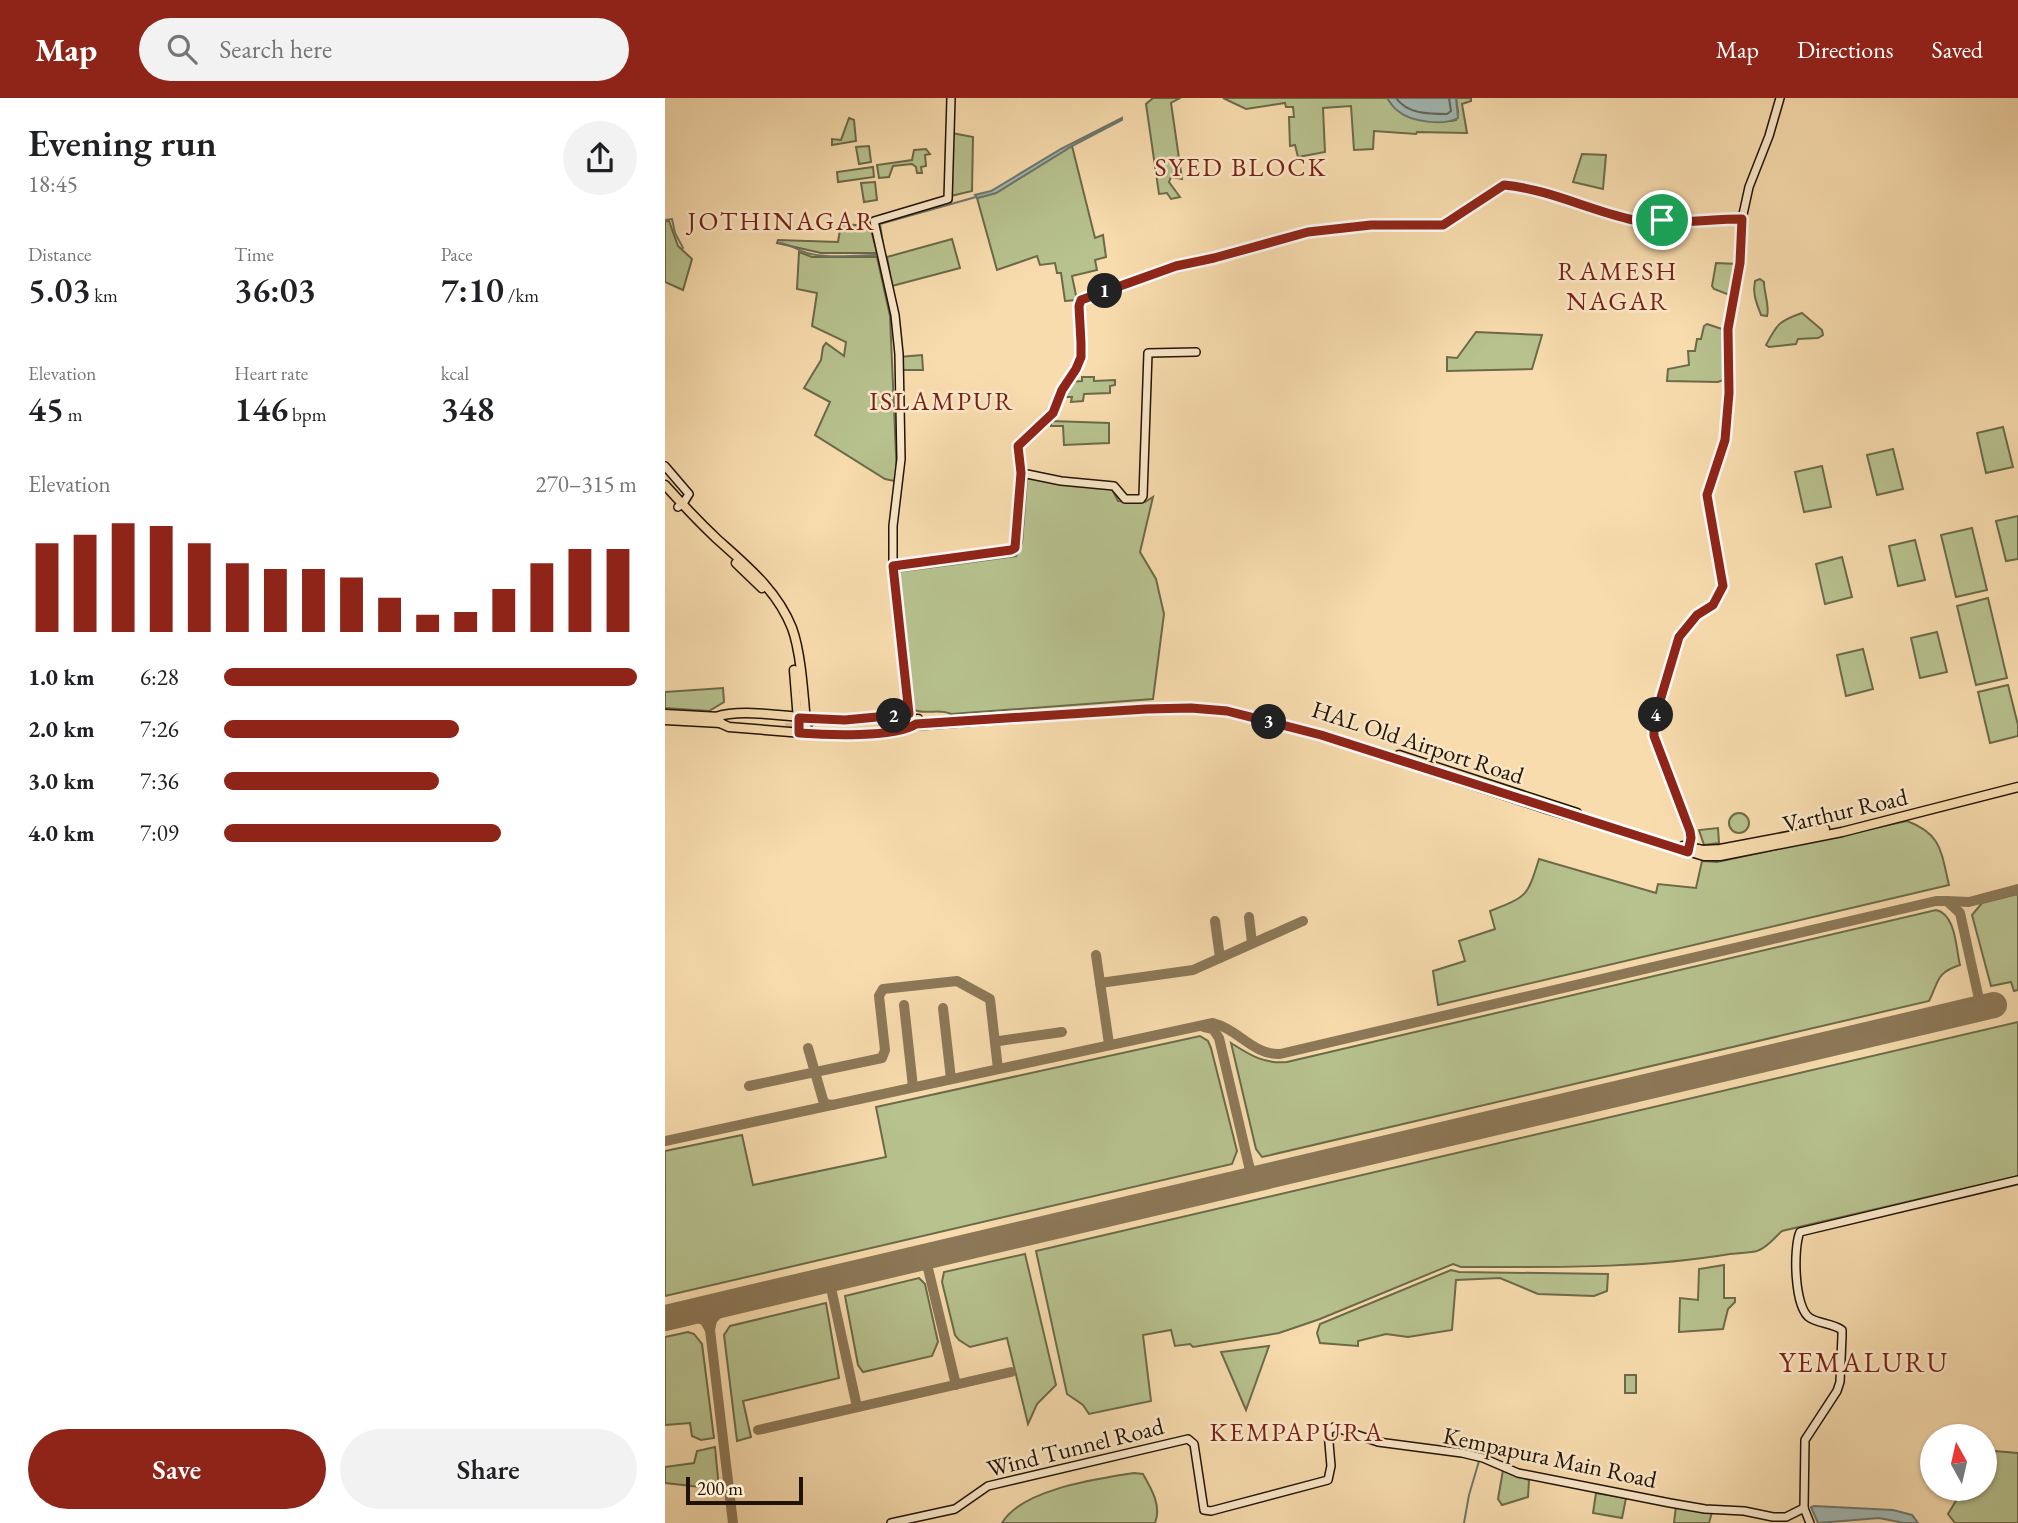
<!DOCTYPE html>
<meta charset="utf-8">
<style>
:root{--surface:#fff;--page:#f2f2f2;--text:#202124;--muted:#757577;--accent:#8f2418}
body{margin:0;font-family:"EB Garamond",serif;background:var(--page);color:var(--text);height:100vh;display:flex;flex-direction:column;font-size:26px;white-space:nowrap}
*{box-sizing:border-box;margin:0}
p{font-size:23px;color:var(--muted)}
.icon{flex:none;width:38px;height:38px;fill:none;stroke:currentColor;stroke-width:2;stroke-linecap:round;stroke-linejoin:round}
.map{position:relative;flex:1;overflow:hidden}
.details{display:flex;flex-direction:column;background:var(--surface);width:665px}
.details>*{flex:none}
.needle{width:46px;rotate:352deg}
.tools{position:absolute;left:1255px;top:1326px;display:grid;gap:14px}
.tools a{display:grid;place-items:center;width:77px;height:77px;border-radius:50%;background:var(--surface);box-shadow:0 2px 5px #0004;font-size:35px}
.scale{position:absolute;left:21px;bottom:18px;width:117px;box-sizing:border-box;padding-left:7px;border:4px solid #211303;border-top:0;font-size:19px;line-height:24px;white-space:nowrap;color:#211303;-webkit-text-stroke:5px #fae8ca;paint-order:stroke}
.pin{position:absolute;display:grid;place-items:center;width:60px;height:60px;color:#fff;margin:-30px;border:4px solid #fff;border-radius:50%;box-shadow:0 2px 7px #0007}
.km{position:absolute;width:35px;height:35px;margin:-18px;border-radius:50%;background:#222;color:#fff;font-size:19px;line-height:35px;text-align:center}
.round{display:grid;place-items:center;flex:none;width:74px;height:74px;border-radius:37px;background:var(--page)}
.headline{display:flex;align-items:center;justify-content:space-between;height:119px;padding:0 28px}
h1{font-size:38px;font-weight:600;line-height:52px}
.stats{display:grid;grid-template-columns:repeat(3,1fr);gap:10px;height:119px;padding:7px 28px}
.stats div{display:grid;align-content:center}
.stats b{font-size:35px;font-weight:600}
.stats small{font-size:19px;font-weight:400}
.stats p{font-size:19px}
.chart{height:196px;padding:14px 28px}
.chart p{display:flex;justify-content:space-between}
.chart svg{width:100%;height:126px;margin-top:7px;stroke:var(--accent);stroke-width:6}
.primary-button{display:flex;gap:14px;margin-top:auto;padding:14px 28px}
.primary-button a{flex:1;height:80px;border-radius:42px;background:var(--accent);color:#fff;font-size:28px;font-weight:600;line-height:80px;text-align:center}
.primary-button a+a{background:var(--page);color:var(--text)}
ul{padding:0 28px;list-style:none;font-size:23px}
li{display:grid;grid-template-columns:112px 84px 1fr;align-items:center;height:52px}
li i{height:18px;border-radius:9px;background:var(--accent)}
header{display:flex;align-items:center;gap:42px;box-sizing:border-box;height:98px;padding:0 35px;background:var(--accent);color:#fff}
header strong{font-size:33px}
nav{display:flex;gap:38px;margin-inline-start:auto;font-size:24px}
.search{width:490px;height:63px;background:var(--page);display:flex;align-items:center;gap:18px;box-sizing:border-box;padding:0 24px;border-radius:38px;color:var(--muted);font-size:26px}
main{display:flex;flex:1;min-height:0}
.map>svg:first-child{display:block}
</style>
<header>
<strong>Map</strong>
<div class="search"><svg class="icon" aria-label="search" viewBox="0 0 24 24"><circle cx="10" cy="10" r="6"/><path d="M15 15l6 6"/></svg>Search here</div>
<nav><a>Map</a><a>Directions</a><a>Saved</a></nav>
</header>
<main>
<section class="details">
<div class="headline"><div><h1>Evening run</h1><p>18:45</p></div><a class="round"><svg class="icon" aria-label="share" viewBox="0 0 24 24"><path d="M12 15V3M7 8l5-5 5 5M5 13v7h14v-7"/></svg></a></div>
<div class="stats">
<div><p>Distance</p><b>5.03<small> km</small></b></div>
<div><p>Time</p><b>36:03</b></div>
<div><p>Pace</p><b>7:10<small> /km</small></b></div>
</div>
<div class="stats">
<div><p>Elevation</p><b>45<small> m</small></b></div>
<div><p>Heart rate</p><b>146<small> bpm</small></b></div>
<div><p>kcal</p><b>348</b></div>
</div>
<div class="chart"><p><span>Elevation</span>270–315 m</p>
<svg viewBox="0 0 160 44" preserveAspectRatio="none"><path d="M5 44V13M15 44V10M25 44V6M35 44V7M45 44V13M55 44V20M65 44V22M75 44V22M85 44V25M95 44V32M105 44V38M115 44V37M125 44V29M135 44V20M145 44V15M155 44V15"/></svg>
</div>
<ul>
<li><b>1.0 km</b>6:28<i style="width:100%"></i></li>
<li><b>2.0 km</b>7:26<i style="width:57%"></i></li>
<li><b>3.0 km</b>7:36<i style="width:52%"></i></li>
<li><b>4.0 km</b>7:09<i style="width:67%"></i></li>
</ul>
<div class="primary-button"><a>Save</a><a>Share</a></div>
</section>
<div class="map">
<svg width="1353" height="1425" viewBox="0 0 1353 1425">
<rect width="100%" height="100%" fill="#f8dcae"/>
<filter id="stains"><feTurbulence type="fractalNoise" baseFrequency=".00286" numOctaves="4"/><feColorMatrix values="0 0 0 0 .2 0 0 0 0 .09 0 0 0 0 .02 0 0 0 .5 -.17"/></filter>
<radialGradient id="worn" r=".72"><stop offset=".6" stop-color="#630" stop-opacity="0"/><stop offset="1" stop-color="#630" stop-opacity=".3"/></radialGradient>
<g fill="#b7c28f" stroke="#6c6a49" stroke-width="2">
<path d="M488,0H515L506,5L517,81L506,79L504,84L515,99L506,101L502,95L494,96L481,6Z"/>
<path d="M558,0H722C739,24 759,23 787,23L791,22L793,14L791,0H806V3L797,6L802,35L752,34L751,36L709,33L708,51L689,52L686,8L658,10L660,54L633,59L630,47L625,48L624,19H629L628,9H621L620,5L581,11Z"/>
<path d="M184,20L189,22L191,43L167,47V41L176,42Z"/>
<path d="M287,35L308,39L307,93L286,98Z"/>
<path d="M204,48L206,64L194,66L191,49Z"/>
<path d="M407,48L430,140L438,137L441,159L430,162L432,172L407,178L412,202L400,203L396,175H392L390,165L375,167L372,158L332,172L312,100L331,95Z"/>
<path d="M261,51L265,56L260,57L261,68L256,69L257,75H252L251,69L247,66L228,68L224,79L214,80L212,67L247,62L249,52Z"/>
<path d="M917,56L941,57L938,91L908,84Z"/>
<path d="M208,69L209,79L173,84L172,74Z"/>
<path d="M210,84L212,102L199,104L196,85Z"/>
<path d="M0,123H4L13,148L27,161L18,192L0,184Z"/>
<path d="M176,126L205,128L212,155H156L112,145L113,142L173,144Z"/>
<path d="M287,141L295,170L227,188L222,159Z"/>
<path d="M134,154L147,159H212L225,218L232,379L229,383L220,381L150,337L165,304L139,290L156,262L158,249L161,245L179,258L181,244L147,228L152,195L132,191Z"/>
<path d="M1051,165L1073,166L1067,198L1049,191L1047,188Z"/>
<path d="M1095,181L1099,184C1099,195 1105,209 1102,218L1096,217C1092,206 1087,196 1090,183Z"/>
<path d="M1137,215L1157,232L1158,237L1153,240L1133,241L1131,246L1104,249L1101,247C1112,226 1114,223 1137,215Z"/>
<path d="M1042,226L1060,232L1061,281L1053,284L1002,283L1003,271L1024,267L1023,253H1030L1032,241H1036L1039,228Z"/>
<path d="M811,234L877,237L867,271L782,273V259L792,260Z"/>
<path d="M257,257L258,272H235L234,259Z"/>
<path d="M417,279H429V283L450,282V287L445,288V295L419,296L418,303L406,304L407,299H397L405,284L417,283Z"/>
<path d="M386,323L444,325V345L399,347L398,328H386Z"/>
<path d="M1338,329L1348,369L1321,375L1312,335Z"/>
<path d="M1228,351L1238,391L1212,397L1202,357Z"/>
<path d="M1157,368L1166,409L1139,414L1130,374Z"/>
<path d="M362,380L447,391L453,403L480,404L488,399L475,454L491,481L499,516L488,601L286,616C274,610 261,617 249,612L231,474L351,458L357,445Z"/>
<path d="M1353,418V461L1341,463L1331,423Z"/>
<path d="M1307,430L1322,492L1291,499L1276,437Z"/>
<path d="M1250,442L1260,482L1233,488L1224,448Z"/>
<path d="M1177,459L1187,499L1160,506L1151,466Z"/>
<path d="M1323,500L1342,580L1311,587L1292,508Z"/>
<path d="M1272,534L1282,574L1255,580L1246,540Z"/>
<path d="M1198,551L1208,591L1181,598L1172,557Z"/>
<path d="M1343,587L1353,627V638L1325,645L1313,594Z"/>
<path d="M58,590L59,604L44,613L0,610V594Z"/>
<circle cx="1074" cy="725" r="10"/>
<path d="M1242,723C1277,736 1276,754 1284,787L773,907L768,873L800,863L794,843L830,831L825,813C863,798 862,799 874,761L991,795L993,786L1031,790L1037,763L1052,764Z"/>
<path d="M1053,730L1054,745L1039,747L1034,732Z"/>
<path d="M1353,796V892L1349,893L1346,884L1326,888L1307,817L1317,805Z"/>
<path d="M1271,812C1291,816 1291,851 1295,867C1270,875 1274,884 1264,903L597,1059L591,1051L566,945C585,957 598,966 622,964Z"/>
<path d="M1353,924V1078L1117,1133C1109,1140 1102,1150 1092,1153C1083,1155 1074,1155 1065,1156C976,1171 886,1169 796,1169L788,1166L655,1221L614,1235L528,1249L525,1246L510,1248L506,1232L478,1237L486,1303L424,1316L418,1307L402,1296L371,1153Z"/>
<path d="M535,938L543,943L546,950L572,1053L567,1066L0,1198V1053L77,1037L88,1087L221,1059L211,1009Z"/>
<path d="M360,1156L391,1287L372,1306L363,1326L342,1240L305,1249L294,1242L290,1237L277,1184L279,1174Z"/>
<path d="M1059,1167V1200H1070V1204L1063,1211L1058,1231L1014,1234L1015,1200L1033,1202L1034,1171Z"/>
<path d="M786,1172L794,1174L943,1176L942,1193L929,1198L873,1196L835,1180L791,1182L787,1232L743,1239L721,1236L693,1243V1248L655,1245L652,1235L655,1226Z"/>
<path d="M254,1180L260,1186L273,1244L267,1258L198,1274L193,1267L180,1198Z"/>
<path d="M161,1205L174,1280L78,1303L86,1339L72,1343L59,1237L65,1228Z"/>
<path d="M23,1234L29,1236L37,1246L49,1340L36,1342L27,1338L25,1325L0,1327V1239Z"/>
<path d="M604,1248L581,1312L556,1254Z"/>
<rect x="960" y="1277" width="11" height="18"/>
<path d="M50,1349L54,1391L0,1385V1369L29,1365L32,1353Z"/>
<path d="M1329,1353L1353,1355V1425H1290L1283,1416L1298,1391H1320V1367H1324Z"/>
<path d="M838,1372L864,1382L863,1399L837,1407L833,1401Z"/>
<path d="M469,1375L478,1376C486,1390 497,1408 490,1425H337C357,1391 432,1381 469,1375Z"/>
<path d="M931,1395L961,1400L957,1420L928,1415Z"/>
<path d="M1011,1408L1047,1414L1044,1425H1009Z"/>
</g>
<g fill="#a2b9b5" stroke="#6e776e" stroke-width="2">
<path d="M722,0H791L793,20C779,28 746,24 733,13C728,10 725,4 722,0Z"/>
<path d="M457,20V22L407,48L331,95L312,100L310,97L326,93L396,51Z"/>
<path d="M1149,1408L1228,1412L1247,1417L1253,1425H1239L1214,1420L1153,1425L1146,1409Z"/>
</g>
<g fill="none" stroke-linecap="round" stroke-linejoin="round">
<path stroke="#62665c" stroke-width="2" d="M731,0C742,16 764,16 782,16L786,13L784,0"/>
<g stroke="#6e776e" stroke-width="2">
<path d="M0,122L7,121L10,135L18,150"/>
<path d="M115,145C125,146 132,152 142,155C162,161 189,157 211,157"/>
<path d="M219,153L215,126L311,99"/>
<path d="M817,1356L818,1353"/>
<path d="M799,1425L804,1397L814,1363"/>
</g>
<g stroke="#8c7858" stroke-width="10">
<path d="M1282,803L1304,804L1353,791"/>
<path d="M584,819L587,845"/>
<path d="M550,823L555,860"/>
<path d="M431,857L444,946"/>
<path d="M435,885L528,872L638,823"/>
<path d="M239,907L248,989"/>
<path d="M278,910L286,981"/>
<path d="M539,929L548,931L554,940L584,1068L588,1075L596,1079"/>
<path d="M330,942L334,943L397,934"/>
<path d="M143,950L158,1002L161,1006L168,1007"/>
<path d="M84,988L217,960L220,952L214,898L218,891L292,883L325,901L333,971"/>
<path d="M0,1043L548,925C573,931 588,957 615,956L1271,803H1282L1295,815L1316,910"/>
<path d="M578,1084L584,1076V1068"/>
<path d="M260,1158L291,1287"/>
<path d="M164,1181L192,1309"/>
<path d="M23,1215L40,1223L45,1232L68,1425"/>
<path d="M45,1232L47,1222L63,1205"/>
<path d="M93,1332L346,1274"/>
</g>
<path stroke="#8c7858" stroke-width="26" d="M0,1220L1329,907"/>
<g stroke="#d8be94" stroke-width="8" stroke-dasharray="8 4" stroke-linecap="butt">
<path d="M134,625L151,626"/>
<path d="M120,629L137,630"/>
</g>
<defs>
<g id="secondary">
<path d="M0,368L24,396L19,404L13,409"/>
<path d="M357,375L396,383L449,388L460,401H476L478,398L483,255L531,254"/>
<path d="M228,468L346,452L350,450L357,375L353,348L388,315L397,292L411,271L416,259L417,245L414,208L416,202L511,168L549,160L643,134L706,127H778L840,87C883,91 922,111 964,121C996,128 1042,121 1077,121"/>
<path d="M244,616L228,468V428L236,361L234,256L230,217L209,123L283,101L286,0"/>
<path d="M1023,754L1026,740L1025,733L989,638L990,623L1014,539L1032,517L1047,507L1058,488L1042,397L1060,342L1064,295L1063,231L1075,165L1077,121L1084,89L1104,38L1115,0"/>
<path d="M226,1425L290,1411L323,1388L523,1341L529,1346L539,1412L546,1413L663,1382L666,1368L663,1333L669,1329L713,1344L797,1355L818,1360L853,1375L1005,1405L1040,1411L1079,1413L1108,1419H1121L1139,1410"/>
<path d="M1145,1425L1139,1410L1140,1342L1172,1293L1175,1284L1177,1238V1232C1167,1225 1155,1226 1145,1220C1129,1210 1128,1150 1135,1134L1353,1082"/>
</g>
<g id="primary">
<path d="M0,387C17,406 34,424 52,441C82,468 112,492 127,530C137,557 139,606 142,636"/>
<path d="M71,465L97,490"/>
<path d="M129,572L134,635"/>
<path d="M0,616L55,619"/>
<path d="M51,619C82,608 149,624 186,622"/>
<path d="M0,622L56,625"/>
<path d="M55,625L64,629L163,637"/>
<path d="M182,626L253,621"/>
<path d="M151,631H203L466,612L526,610L562,613L649,635L882,711L1039,758H1055L1177,734L1353,689"/>
<path d="M734,657L912,715"/>
<path d="M1018,748L1038,752L1055,751L1160,731"/>
</g>
</defs>
<use href="#secondary" stroke="#211303" stroke-width="10"/>
<use href="#primary" stroke="#211303" stroke-width="11"/>
<use href="#secondary" stroke="#fae8ca" stroke-width="7"/>
<use href="#primary" stroke="#f8dcae" stroke-width="8"/>
</g>
<g fill="none" stroke-linecap="round" stroke-linejoin="round">
<defs>
<path id="route" d="M839,87C882,91 922,111 964,121C996,128 1043,121 1077,121L1075,165L1063,231L1064,295L1060,342L1042,397L1058,488L1048,507L1032,517L1014,539L989,623V638L1025,733L1026,740L1023,754L656,637L562,613L526,610L481,611L251,626C230,640 161,637 134,635V620L180,622L244,616L228,468L346,452L350,450L356,375L353,348L388,315L397,292L411,271L416,259V245L414,208L416,202L511,168L549,160L643,134L706,127H778Z"/>
</defs>
<use href="#route" stroke="#fff" stroke-width="14"/>
<use href="#route" stroke="#8f2418" stroke-width="9"/>
</g>
<g text-anchor="middle" dominant-baseline="central" stroke-width="5" stroke-linejoin="round" paint-order="stroke">
<g font-size="24" fill="#211303" stroke="#fae8ca">
<text transform="translate(753 644) rotate(18)">HAL Old Airport Road</text>
<text transform="translate(1180 712) rotate(-13)">Varthur Road</text>
<text transform="translate(410 1349) rotate(-14)">Wind Tunnel Road</text>
<text transform="translate(885 1359) rotate(12)">Kempapura Main Road</text>
</g>
<g font-size="26" letter-spacing="2" fill="#7a1f14" stroke="#fae8ca">
<text x="576" y="69">SYED BLOCK</text>
<text x="117" y="123">JOTHINAGAR</text>
<text x="953" y="173">RAMESH<tspan x="953" dy="30">NAGAR</tspan></text>
<text x="277" y="303">ISLAMPUR</text>
<text x="632" y="1334">KEMPAPURA</text>
</g>
<g font-size="28" letter-spacing="2" fill="#7a1f14" stroke="#fae8ca">
<text x="1199" y="1264">YEMALURU</text>
</g>
</g>
<rect width="100%" height="100%" filter="url(#stains)"/>
<rect width="100%" height="100%" fill="url(#worn)"/>
</svg>
<div class="tools">
<a><svg class="needle" viewBox="-14 -14 28 28"><path d="M0-13l5 13h-10z" fill="#e53935"/><path d="M0 13l5-13h-10z" fill="#757577"/></svg></a>
</div>
<div class="scale">200 m</div>
<div class="pin" style="left:997px;top:122px;background:#1e9e55"><svg class="icon" aria-label="arrive" viewBox="0 0 24 24"><path d="M6 21V4h12l-3 4 3 4H6"/></svg></div>
<b class="km" style="left:440px;top:193px">1</b>
<b class="km" style="left:229px;top:618px">2</b>
<b class="km" style="left:604px;top:624px">3</b>
<b class="km" style="left:991px;top:617px">4</b>
</div>
</main>
